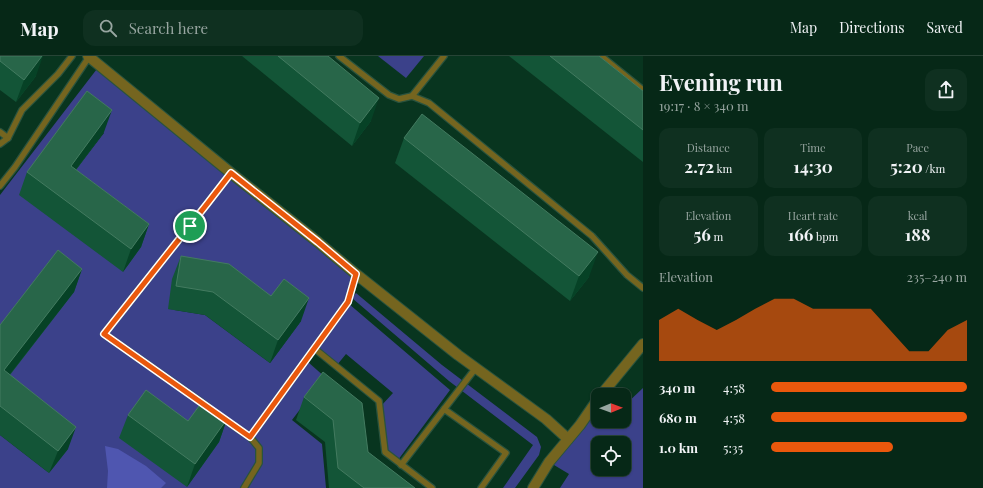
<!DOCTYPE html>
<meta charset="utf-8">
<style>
:root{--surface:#062817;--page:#0f3020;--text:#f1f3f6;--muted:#98a6a1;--line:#274436;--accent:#ea580c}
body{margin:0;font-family:"Playfair Display",serif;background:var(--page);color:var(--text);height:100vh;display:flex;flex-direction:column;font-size:15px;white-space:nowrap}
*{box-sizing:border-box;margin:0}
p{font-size:13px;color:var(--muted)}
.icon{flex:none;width:22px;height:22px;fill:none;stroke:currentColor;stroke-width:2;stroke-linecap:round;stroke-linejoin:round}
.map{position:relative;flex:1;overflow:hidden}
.drawer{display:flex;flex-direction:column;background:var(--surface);width:340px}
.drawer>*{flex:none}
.needle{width:26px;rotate:89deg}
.tools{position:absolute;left:591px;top:332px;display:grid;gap:8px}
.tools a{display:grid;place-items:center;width:40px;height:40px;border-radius:8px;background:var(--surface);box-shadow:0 1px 3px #0004,0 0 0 1px var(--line);font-size:20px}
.pin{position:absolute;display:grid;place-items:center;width:34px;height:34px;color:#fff;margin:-17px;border:2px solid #fff;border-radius:50%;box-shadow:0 1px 4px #0007}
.round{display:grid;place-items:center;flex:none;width:42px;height:42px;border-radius:12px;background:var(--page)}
.headline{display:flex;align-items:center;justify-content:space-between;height:68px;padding:0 16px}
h1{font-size:22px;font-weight:700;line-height:30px}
.metrics{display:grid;grid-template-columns:repeat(3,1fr);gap:6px;height:68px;padding:4px 16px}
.metrics div{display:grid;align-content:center;border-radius:10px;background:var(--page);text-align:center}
.metrics b{font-size:17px;font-weight:700}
.metrics small{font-size:11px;font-weight:400}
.metrics p{font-size:11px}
.chart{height:112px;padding:8px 16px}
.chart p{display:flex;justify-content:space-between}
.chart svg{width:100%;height:72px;margin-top:4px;fill:var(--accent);opacity:.7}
ul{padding:0 16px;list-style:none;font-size:13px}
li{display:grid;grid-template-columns:64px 48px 1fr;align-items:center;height:30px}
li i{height:10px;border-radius:5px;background:var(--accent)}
header{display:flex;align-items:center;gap:24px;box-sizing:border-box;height:56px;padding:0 20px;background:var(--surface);border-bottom:1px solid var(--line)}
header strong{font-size:19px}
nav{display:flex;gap:22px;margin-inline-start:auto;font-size:14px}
.search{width:280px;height:36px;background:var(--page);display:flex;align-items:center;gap:10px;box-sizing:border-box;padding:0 14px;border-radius:12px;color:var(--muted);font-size:15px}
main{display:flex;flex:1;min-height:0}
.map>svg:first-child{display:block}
</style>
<header>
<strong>Map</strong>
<div class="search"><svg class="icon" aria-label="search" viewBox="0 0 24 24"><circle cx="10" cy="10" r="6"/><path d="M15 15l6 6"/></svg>Search here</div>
<nav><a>Map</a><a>Directions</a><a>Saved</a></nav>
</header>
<main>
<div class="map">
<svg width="643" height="432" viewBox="0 0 643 432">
<rect width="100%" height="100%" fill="#08351f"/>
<g fill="#3b418a" fill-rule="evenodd">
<path d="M378,0H424L406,22Z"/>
<path d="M100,9L356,218L348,246L250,381L259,392V407L244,432H0V379L49,417L0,341V139ZM79,58L104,77L62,132ZM168,253L301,265L270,307L205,259Z"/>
<path d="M356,237L442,309L537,381L541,391L539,399L515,432H503L533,389L449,325L352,242Z"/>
<path d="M349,248L450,334L398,404L386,395L381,350L393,337L346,298L337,309L316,292Z"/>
<path d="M308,306L326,322L314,335L292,364L322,388L326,432H248L262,407V391L254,381Z"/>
<path d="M643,332V432H560L569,418L549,406L598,343V365H624V350ZM598,387H624V413H598Z"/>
</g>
<path fill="#4f56b0" d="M105,390L118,393L146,410L166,427L161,432H107L108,415Z"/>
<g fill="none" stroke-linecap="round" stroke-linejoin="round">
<defs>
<g id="service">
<path d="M339,0L389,39L399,43L412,40L429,47L592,180L627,219L643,232"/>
<path d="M601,0L643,34"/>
<path d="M412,40L444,0"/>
<path d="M0,76L8,82"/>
<path d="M0,88L8,82L22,54L58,18L72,0"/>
<path d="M0,130L15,111L89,1"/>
<path d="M315,293L379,345L385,396L432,432"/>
<path d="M208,351L104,278L207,148L231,117"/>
<path d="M444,353L506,397L481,432"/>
<path d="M221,361L250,381L259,392V407L244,432"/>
<path d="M250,381L348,246L356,218"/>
<path d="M401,409L475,313"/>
</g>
<g id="minor">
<path d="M88,0L231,117L318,186L356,218L458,299L546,363L568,383"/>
<path d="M601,339L643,288"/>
<path d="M533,432L549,406L580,369L598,343"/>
</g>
</defs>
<use href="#service" stroke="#29533e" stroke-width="8"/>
<use href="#minor" stroke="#29533e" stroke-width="12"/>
<use href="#service" stroke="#75651f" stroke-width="5.5"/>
<use href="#minor" stroke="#75651f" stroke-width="10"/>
</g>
<g fill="#135537">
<path d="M0,0L36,20L16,46L0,34Z"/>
<path d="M242,0H328L371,65L352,90Z"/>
<path d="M509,0H599L643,35V106Z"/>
<path d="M104,76L76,114L149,168L141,191L123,216L19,139L27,116Z"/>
<path d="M404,82L589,221L570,245L395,107Z"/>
<path d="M181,200L301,265L270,307L205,259L168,253L172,223Z"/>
<path d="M82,213L74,236L10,319L68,393L49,417L0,379V269Z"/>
<path d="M323,316L368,396L415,432H329L325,386L296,364L304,341Z"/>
<path d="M128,359L188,365L227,363L219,386L187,431L119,382Z"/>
</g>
<g fill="#064226">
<path d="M42,0H43L36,20L16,46L24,24Z"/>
<path d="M379,42L371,65L352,90L360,67Z"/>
<path d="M112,54L104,76L62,132L71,110Z"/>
<path d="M149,168L141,191L123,216L131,193Z"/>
<path d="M598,196L589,221L570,245L579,220Z"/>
<path d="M82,213L74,236L0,331L4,314Z"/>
<path d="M309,242L301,265L270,307L278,284Z"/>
<path d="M227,363L219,386L187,431L195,408Z"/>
<path d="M76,371L68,393L49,417L58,395Z"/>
</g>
<g fill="#286649" stroke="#437b60">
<path d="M0,0H42L24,24L0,5Z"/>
<path d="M278,0H328L379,42L360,67Z"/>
<path d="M550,0H599L643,35V74Z"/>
<path d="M87,35L112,54L71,110L149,168L131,193L27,116Z"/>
<path d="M422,58L598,196L579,220L404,82Z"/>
<path d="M58,194L82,213L4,314L76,371L58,395L0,350V269Z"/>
<path d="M181,200L229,208L271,240L284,223L309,242L278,284L213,236L176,230Z"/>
<path d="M323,316L362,347L368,396L415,432H364L338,412L333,364L304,341Z"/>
<path d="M146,334L188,365L202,346L227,363L195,408L128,359Z"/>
</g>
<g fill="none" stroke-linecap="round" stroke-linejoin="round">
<defs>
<path id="route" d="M231,117L318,186L356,218L348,246L250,381L104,278L207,148Z"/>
</defs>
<use href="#route" stroke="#fff" stroke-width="8"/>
<use href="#route" stroke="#ea580c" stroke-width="5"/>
</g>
</svg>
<div class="tools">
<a><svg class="needle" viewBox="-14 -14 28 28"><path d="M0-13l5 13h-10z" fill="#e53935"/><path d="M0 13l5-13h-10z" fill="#98a6a1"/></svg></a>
<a><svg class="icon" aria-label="locate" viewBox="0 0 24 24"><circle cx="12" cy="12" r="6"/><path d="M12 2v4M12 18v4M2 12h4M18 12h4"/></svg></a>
</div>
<div class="pin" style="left:190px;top:170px;background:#1e9e55"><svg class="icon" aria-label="arrive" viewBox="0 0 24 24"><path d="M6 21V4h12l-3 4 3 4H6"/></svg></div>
</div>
<section class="drawer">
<div class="headline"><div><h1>Evening run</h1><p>19:17 · 8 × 340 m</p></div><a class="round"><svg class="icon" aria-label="share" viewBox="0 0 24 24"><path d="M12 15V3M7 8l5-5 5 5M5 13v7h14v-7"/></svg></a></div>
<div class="metrics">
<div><p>Distance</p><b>2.72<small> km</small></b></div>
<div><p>Time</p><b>14:30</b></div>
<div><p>Pace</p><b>5:20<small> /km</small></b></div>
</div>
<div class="metrics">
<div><p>Elevation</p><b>56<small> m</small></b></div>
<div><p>Heart rate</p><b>166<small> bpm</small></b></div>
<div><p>kcal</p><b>188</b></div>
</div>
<div class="chart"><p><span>Elevation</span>235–240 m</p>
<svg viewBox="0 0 160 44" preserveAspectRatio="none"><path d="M0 44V19L10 12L20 19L30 25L40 19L50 12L60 6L70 6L80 12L90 12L100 12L110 12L120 25L130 38L140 38L150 25L160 19V44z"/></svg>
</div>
<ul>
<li><b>340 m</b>4:58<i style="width:100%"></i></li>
<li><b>680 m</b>4:58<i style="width:100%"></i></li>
<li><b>1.0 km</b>5:35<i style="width:62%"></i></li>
</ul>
</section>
</main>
